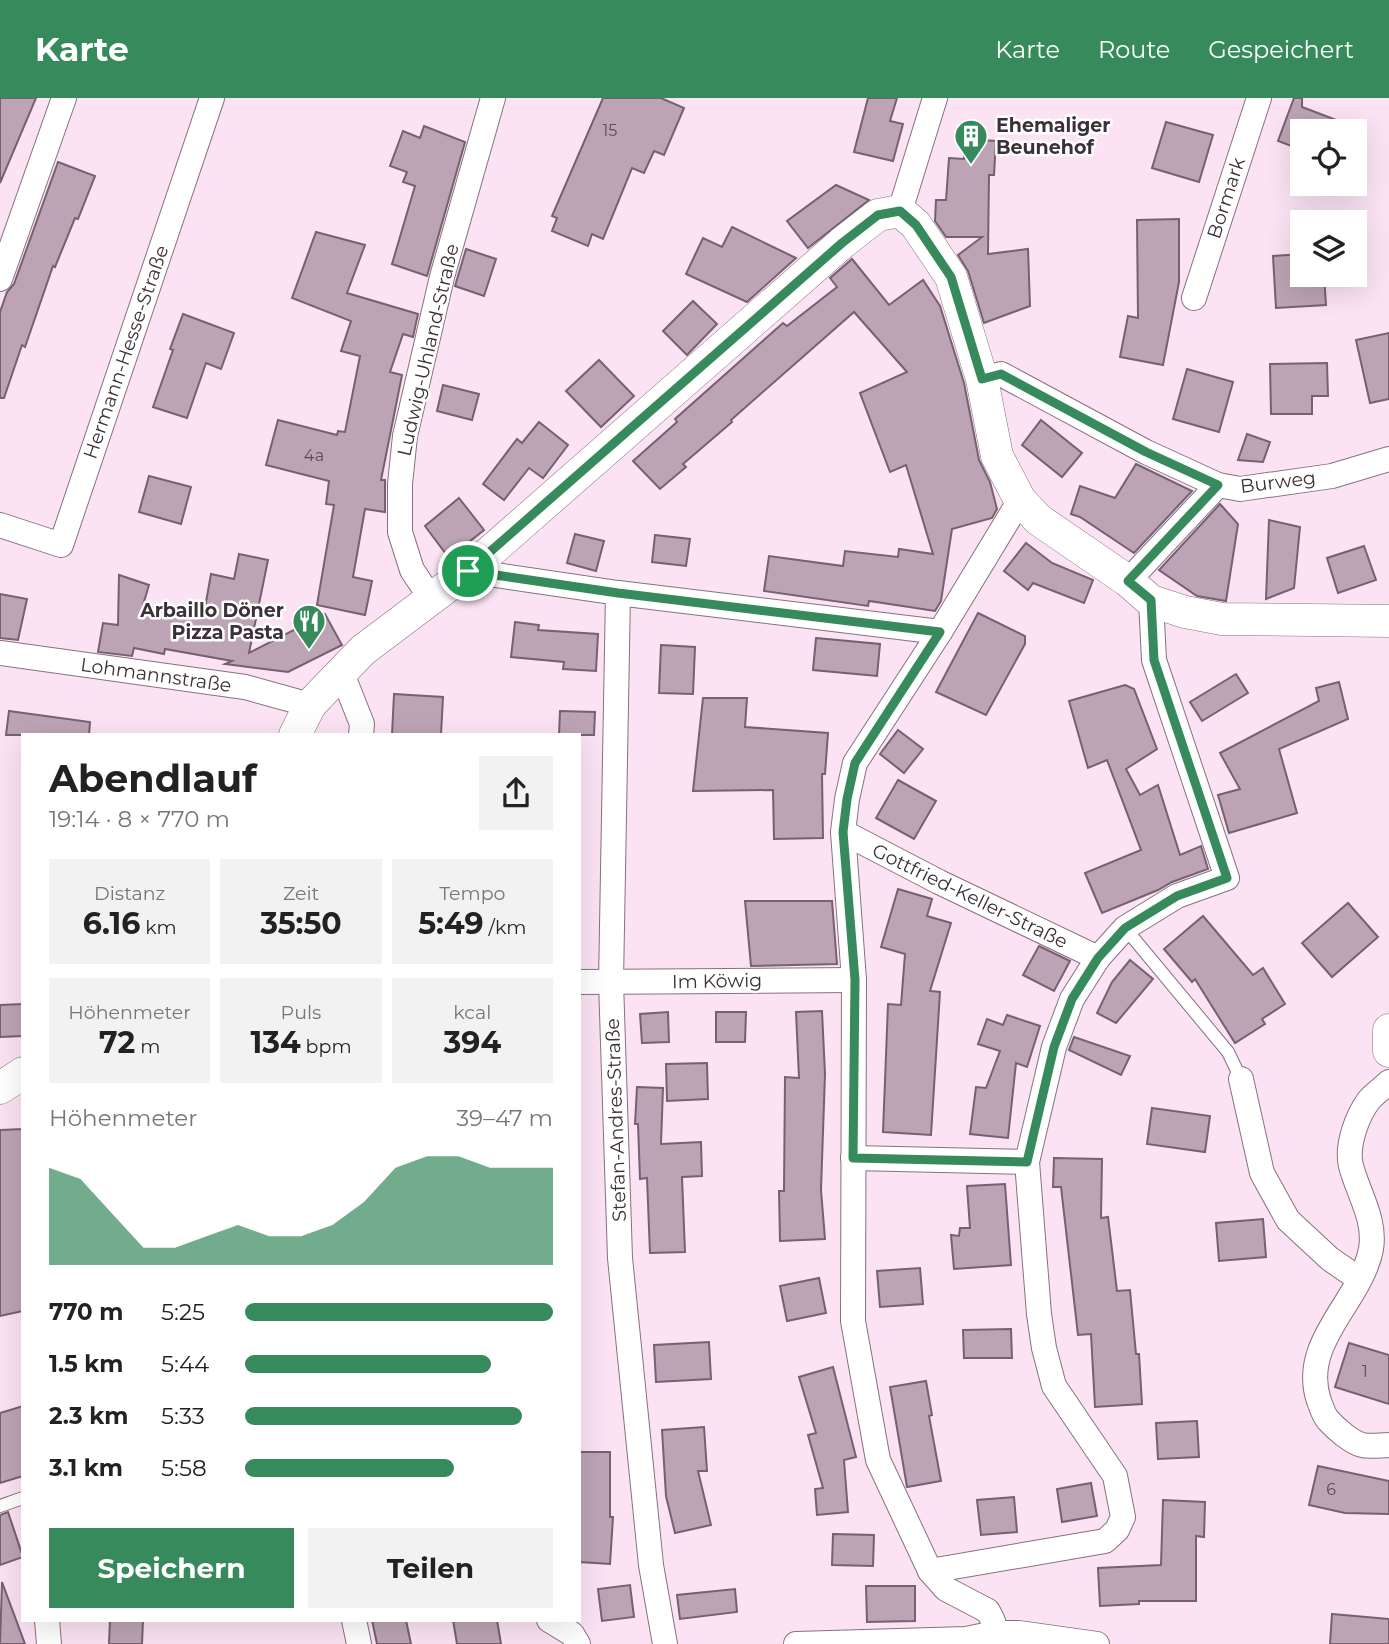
<!DOCTYPE html>
<html lang="de">
<meta charset="utf-8">
<style>
:root{--surface:#fff;--page:#f2f2f2;--text:#222;--muted:#767676;--accent:#368a5c}
body{margin:0;font-family:Montserrat,sans-serif;background:var(--page);color:var(--text);height:100vh;display:flex;flex-direction:column;font-size:26px;white-space:nowrap}
*{box-sizing:border-box;margin:0}
p{font-size:23px;color:var(--muted)}
.icon{flex:none;width:38px;height:38px;fill:none;stroke:currentColor;stroke-width:2;stroke-linecap:round;stroke-linejoin:round}
.map{position:relative;flex:1;overflow:hidden}
.side{position:absolute;left:21px;top:635px;width:560px;height:889px;display:flex;flex-direction:column;background:var(--surface);border-radius:0px;box-shadow:0 7px 28px #0002}
.side>*{flex:none}
.fabs{position:absolute;left:1290px;top:21px;display:grid;gap:14px}
.fabs a{display:grid;place-items:center;width:77px;height:77px;border-radius:0px;background:var(--surface);box-shadow:0 7px 28px #0002;font-size:35px}
.pin{position:absolute;display:grid;place-items:center;width:60px;height:60px;color:#fff;margin:-30px;border:4px solid #fff;border-radius:50%;box-shadow:0 2px 7px #0007}
.round{display:grid;place-items:center;flex:none;width:74px;height:74px;border-radius:0px;background:var(--page)}
.headline{display:flex;align-items:center;justify-content:space-between;height:119px;padding:0 28px}
h1{font-size:38px;font-weight:700;line-height:52px}
.stats{display:grid;grid-template-columns:repeat(3,1fr);gap:10px;height:119px;padding:7px 28px}
.stats div{display:grid;align-content:center;border-radius:0px;background:var(--page);text-align:center}
.stats b{font-size:30px;font-weight:700}
.stats small{font-size:19px;font-weight:400}
.stats p{font-size:19px}
.chart{height:196px;padding:14px 28px}
.chart p{display:flex;justify-content:space-between}
.chart svg{width:100%;height:126px;margin-top:7px;fill:var(--accent);opacity:.7}
.button{display:flex;gap:14px;margin-top:auto;padding:14px 28px}
.button a{flex:1;height:80px;border-radius:0px;background:var(--accent);color:#fff;font-size:28px;font-weight:700;line-height:80px;text-align:center}
.button a+a{background:var(--page);color:var(--text)}
ul{padding:0 28px;list-style:none;font-size:23px}
li{display:grid;grid-template-columns:112px 84px 1fr;align-items:center;height:52px}
li i{height:18px;border-radius:9px;background:var(--accent)}
header{display:flex;align-items:center;gap:42px;box-sizing:border-box;height:98px;padding:0 35px;background:var(--accent);color:#fff}
header strong{font-size:33px}
nav{display:flex;gap:38px;margin-inline-start:auto;font-size:24px}
.map>svg:first-child{display:block}
</style>
<header>
<strong>Karte</strong>
<nav><a>Karte</a><a>Route</a><a>Gespeichert</a></nav>
</header>
<div class="map">
<svg width="1389" height="1546" viewBox="0 0 1389 1546">
<rect width="100%" height="100%" fill="#fbe3f3"/>
<g fill="#bca4b4" stroke="#75616f" stroke-width="2">
<path d="M0,0H36L0,85Z"/>
<path d="M603,0H661L684,10L664,57L654,53L644,75L632,70L603,141L592,136L588,148L552,133L557,120L552,118Z"/>
<path d="M868,0H897L890,23L903,26L893,63L854,54Z"/>
<path d="M1294,0H1302V9L1360,31L1359,33H1302V52L1278,43Z"/>
<path d="M1166,24L1213,37L1199,84L1152,70Z"/>
<path d="M424,28L465,44L427,178L392,166L415,88L403,84L407,74L390,68L403,33L420,40Z"/>
<path d="M965,41L996,43L994,77H989L988,156L1028,151L1030,208L984,225L968,173L958,157L982,139H946L935,123L936,102H946L949,60L964,61Z"/>
<path d="M58,64L95,78L78,121L75,120L55,169L53,168L25,249L22,247L4,300H0V214L7,194L14,186Z"/>
<path d="M836,87L869,102L808,150L787,123Z"/>
<path d="M1179,121V184L1163,267L1120,259L1128,218L1138,220L1137,122Z"/>
<path d="M732,129L796,160L747,204L686,176L703,140L722,149Z"/>
<path d="M316,134L365,147L347,195L418,216L413,239L403,236L390,274L402,277L381,382H385V414L365,411L353,479L372,483L365,517L317,507L334,407L326,406L329,383L266,367L278,322L337,337L338,333L345,334L360,258L341,253L351,223L292,200Z"/>
<path d="M466,151L496,161L484,198L455,188Z"/>
<path d="M1302,156V177H1324L1326,207L1276,210L1273,158Z"/>
<path d="M852,161L889,207L923,182L940,208L964,285L979,362L990,384L997,411L992,420L952,431L941,503L935,513L869,503L868,508L764,493L769,458L843,468L845,453L898,459L899,451L933,456L906,367L890,374L860,295L907,274L854,214L731,322L732,324L683,366L686,369L660,391L633,363L677,324L675,321L783,225L787,228L837,189L830,180Z"/>
<path d="M693,203L717,226L687,257L663,233Z"/>
<path d="M183,216L234,235L221,271L206,265L187,320L153,309L173,252L170,251Z"/>
<path d="M1389,235V301L1370,305L1356,242Z"/>
<path d="M599,262L634,298L601,329L566,293Z"/>
<path d="M1327,265L1328,298H1312V316H1271L1270,266Z"/>
<path d="M1187,271L1233,284L1219,334L1173,321Z"/>
<path d="M443,287L479,296L472,322L437,313Z"/>
<path d="M1041,322L1082,355L1062,379L1022,347Z"/>
<path d="M539,324L568,347L543,380L529,370L504,402L483,386L517,341L522,345Z"/>
<path d="M1247,336L1270,344L1263,364L1238,362Z"/>
<path d="M1136,366L1192,393L1134,455L1080,419L1071,416L1080,388L1115,400Z"/>
<path d="M149,378L191,389L181,426L139,414Z"/>
<path d="M459,400L484,432L449,460L425,428Z"/>
<path d="M1220,406L1238,426L1226,503L1197,498L1159,472Z"/>
<path d="M1269,422L1300,429L1294,490L1266,501Z"/>
<path d="M575,436L604,443L596,473L567,465Z"/>
<path d="M655,437L690,441L686,468L652,464Z"/>
<path d="M1026,445L1052,465L1093,482L1084,505L1033,485L1028,492L1004,473Z"/>
<path d="M1364,448L1376,482L1338,495L1327,460Z"/>
<path d="M239,456L268,462L249,555L325,516L342,547L288,574L225,566L232,563L165,551L164,556L134,550L132,558L98,554L103,525L118,527L119,477L149,487L143,507L203,521L211,476L234,481Z"/>
<path d="M0,496L27,501L18,542L0,540Z"/>
<path d="M978,515L1025,538V546L986,617L936,594Z"/>
<path d="M515,524L539,527L538,532L598,536L596,573L563,571L564,564L511,559Z"/>
<path d="M816,540L880,546L877,578L813,572Z"/>
<path d="M661,547L695,549L693,596L659,595Z"/>
<path d="M1236,576L1248,595L1202,623L1190,604Z"/>
<path d="M1339,584L1348,621L1279,651L1297,715L1229,735L1218,697L1240,691L1220,655L1319,603L1316,590Z"/>
<path d="M1125,587L1134,591L1157,651L1126,671L1140,697L1158,687L1180,757L1201,748L1208,771L1172,784L1158,792L1102,815L1085,775L1141,752L1107,662L1088,670L1069,603Z"/>
<path d="M394,596L443,599L441,637H392Z"/>
<path d="M703,600H747L745,629L828,635L825,676H822L823,740L774,741L773,692L693,693Z"/>
<path d="M9,613L90,624L89,637H6Z"/>
<path d="M560,613L595,614L594,637H559Z"/>
<path d="M898,632L923,651L904,675L880,656Z"/>
<path d="M898,682L936,703L914,741L876,720Z"/>
<path d="M898,791L932,801L927,818L951,825L930,893L940,894L931,1037L883,1034L888,906L901,907L905,856L881,849Z"/>
<path d="M745,803H832L837,866L751,868Z"/>
<path d="M1348,805L1378,839L1332,879L1302,845Z"/>
<path d="M1203,818L1253,877L1263,870L1285,906L1262,921L1265,926L1235,945L1195,881L1192,884L1164,851Z"/>
<path d="M1039,848L1070,863L1054,893L1023,877Z"/>
<path d="M1130,862L1153,881L1116,925L1097,915L1112,884Z"/>
<path d="M23,906V938L0,939V907Z"/>
<path d="M822,913L825,976L821,1092L825,1141L780,1143L779,1093H784L785,979L799,980L796,914Z"/>
<path d="M668,914L669,944L642,945L640,916Z"/>
<path d="M716,914H746L745,944H716Z"/>
<path d="M1007,917L1040,928L1027,969L1016,965L1008,1040L970,1036L976,989L986,990L1000,953L978,946L987,921L1003,927Z"/>
<path d="M1074,939L1130,958L1121,977L1069,952Z"/>
<path d="M707,965L708,1001L667,1003L666,966Z"/>
<path d="M637,989L663,990L661,1046L701,1044L702,1078L682,1079L685,1154L650,1155L647,1080L640,1081L638,1026H635Z"/>
<path d="M1152,1010L1210,1018L1205,1054L1147,1046Z"/>
<path d="M23,1031V1213L0,1218V1032Z"/>
<path d="M1054,1060L1102,1061L1101,1120L1108,1119L1117,1193L1130,1192L1136,1256H1139L1142,1306L1095,1309L1091,1236L1078,1237L1061,1089H1053Z"/>
<path d="M1005,1086L1011,1167L954,1171L951,1137L959,1138L960,1130H970L967,1088Z"/>
<path d="M1263,1121L1266,1159L1219,1163L1216,1125Z"/>
<path d="M920,1170L923,1206L880,1209L877,1173Z"/>
<path d="M819,1180L826,1215L787,1223L780,1188Z"/>
<path d="M1011,1231L1012,1260H964L963,1232Z"/>
<path d="M709,1244L711,1281L656,1284L654,1247Z"/>
<path d="M1349,1245L1389,1257V1306L1335,1289Z"/>
<path d="M833,1269L856,1359L844,1362L848,1414L817,1417L815,1391L823,1390L808,1337L816,1335L799,1279Z"/>
<path d="M926,1283L932,1317L929,1318L941,1383L907,1389L890,1289Z"/>
<path d="M23,1308V1378L0,1385V1315Z"/>
<path d="M1197,1323L1199,1359L1158,1361L1156,1325Z"/>
<path d="M704,1329L707,1373H698L711,1427L675,1435L666,1398L662,1332Z"/>
<path d="M579,1354H610V1419H613L610,1466L579,1464Z"/>
<path d="M1318,1368L1389,1383V1416L1345,1415L1309,1407Z"/>
<path d="M1091,1385L1097,1418L1062,1424L1057,1391Z"/>
<path d="M1014,1399L1017,1434L981,1437L977,1402Z"/>
<path d="M1163,1402L1205,1404L1204,1439L1196,1438V1503H1139V1506L1100,1508L1098,1470L1161,1467Z"/>
<path d="M8,1414L23,1459L0,1467V1417Z"/>
<path d="M833,1436L874,1437L873,1468L832,1467Z"/>
<path d="M2,1484L25,1546H0Z"/>
<path d="M630,1487L634,1519L602,1523L598,1491Z"/>
<path d="M866,1488H915V1523L867,1524Z"/>
<path d="M735,1491L737,1514L680,1521L677,1497Z"/>
<path d="M1332,1516L1389,1521V1546H1330Z"/>
<path d="M110,1522H143L142,1546H109Z"/>
<path d="M372,1522H406L411,1546H377Z"/>
<path d="M453,1522H497L501,1546H457Z"/>
</g>
<g fill="none" stroke-linecap="round" stroke-linejoin="round">
<defs>
<g id="service">
<path d="M1125,830L1228,954L1241,981"/>
<path d="M0,1408L23,1400"/>
</g>
<g id="minor">
<path d="M900,113L935,0"/>
<path d="M0,181L64,0"/>
<path d="M1194,200L1259,0"/>
<path d="M982,281L1001,276L1146,354L1218,387L1240,391L1332,378L1389,361"/>
<path d="M0,427L61,447L212,0"/>
<path d="M468,473L618,495L940,534"/>
<path d="M1128,483L1218,387"/>
<path d="M618,495L611,884L620,1160L651,1467L665,1546"/>
<path d="M432,502L412,472L400,434V386L405,338L442,179L493,0"/>
<path d="M0,555L245,589L310,607"/>
<path d="M341,573L362,626L361,637"/>
<path d="M843,734L939,784L1098,860"/>
<path d="M579,884L854,882"/>
<path d="M1241,981L1262,1075L1288,1122L1330,1161L1359,1181"/>
<path d="M1389,984C1383,990 1374,996 1369,1002C1357,1018 1346,1048 1351,1068C1358,1095 1376,1121 1371,1151C1361,1204 1299,1244 1319,1303C1322,1310 1323,1316 1328,1322C1336,1331 1351,1344 1362,1347C1370,1349 1381,1347 1389,1347"/>
<path d="M853,1060L1027,1064"/>
<path d="M930,1473L1105,1443L1117,1432L1123,1419L1115,1378L1054,1288L1044,1250L1039,1216L1027,1064L1054,949L1072,901L1098,860L1125,830L1177,798L1227,780L1154,562L1151,503"/>
<path d="M47,1522L49,1546"/>
<path d="M354,1522L359,1546"/>
<path d="M549,1522L572,1536L578,1546"/>
<path d="M995,1535L993,1523L988,1513L946,1491L930,1473L878,1362L853,1223L854,882L843,734L847,701L855,665L940,534L1020,402"/>
<path d="M796,1546L966,1541L995,1535H1019L1097,1546"/>
</g>
<g id="tertiary">
<path d="M295,637L310,607L363,552L468,473L842,145L878,117L900,113L916,127L951,179L982,281L997,358L1020,402L1039,422L1128,483L1151,503L1185,514L1222,521L1389,523"/>
<path d="M1389,932V953"/>
<path d="M0,990L23,975"/>
</g>
</defs>
<use href="#service" stroke="#877180" stroke-width="14"/>
<use href="#minor" stroke="#877180" stroke-width="26"/>
<use href="#tertiary" stroke="#877180" stroke-width="33"/>
<use href="#service" stroke="#fff" stroke-width="12"/>
<use href="#minor" stroke="#fff" stroke-width="24"/>
<use href="#tertiary" stroke="#fff" stroke-width="32"/>
</g>
<g fill="none" stroke-linecap="round" stroke-linejoin="round">
<defs>
<path id="route" d="M900,113L916,127L951,179L982,281L1001,276L1146,354L1218,387L1128,483L1151,502L1154,562L1227,780L1177,798L1125,830L1098,860L1072,901L1054,949L1027,1064L853,1060L855,882L843,734L847,701L855,665L940,534L618,495L468,473L842,145L878,117Z"/>
</defs>
<use href="#route" stroke="#fff" stroke-width="14"/>
<use href="#route" stroke="#368a5c" stroke-width="9"/>
</g>
<defs>
<symbol id="building-pin" viewBox="-11 -11 22 30"><path d="M0 17L-7.5 6A9.5 9.5 0 1 1 7.5 6Z" fill="#368a5c" stroke="#fff"/><path d="M-4-6H4V6H1V3H-1V6H-4ZM-2.5-4.3h1.7v1.8h-1.7ZM.8-4.3h1.7v1.8H.8ZM-2.5-1h1.7V.8h-1.7ZM.8-1h1.7V.8H.8Z" fill="#fff"/></symbol>
<symbol id="restaurant-pin" viewBox="-11 -11 22 30"><path d="M0 17L-7.5 6A9.5 9.5 0 1 1 7.5 6Z" fill="#368a5c" stroke="#fff"/><path d="M-5-6h1v4h1v-4h1v4h1v-4h1v5L-1.5 .5V6h-2V.5L-5-1ZM5-6V6H3V1.5H1.5Q1.5-4 5-6Z" fill="#fff"/></symbol>
</defs>
<g fill-rule="evenodd">
<use href="#building-pin" x="952" y="19" width="38" height="52"/>
<use href="#restaurant-pin" x="290" y="504" width="38" height="52"/>
</g>
<g text-anchor="middle" dominant-baseline="central" stroke-width="5" stroke-linejoin="round" paint-order="stroke">
<g font-size="16" fill="#5b4e57">
<text x="610" y="32">15</text>
<text x="314" y="357">4a</text>
<text x="1365" y="1273">1</text>
<text x="1331" y="1391">6</text>
</g>
<g font-size="19" font-weight="bold" fill="#3b3138" stroke="#fff" text-anchor="start">
<text x="996" y="27">Ehemaliger<tspan x="996" dy="22">Beunehof</tspan></text>
<text x="284" y="512" text-anchor="end">Arbaillo Döner<tspan x="284" dy="22">Pizza Pasta</tspan></text>
</g>
<g font-size="19" fill="#3b3138" stroke="#fff">
<text transform="translate(1226 100) rotate(-72)">Bormark</text>
<text transform="translate(428 252) rotate(-77)">Ludwig-Uhland-Straße</text>
<text transform="translate(126 254) rotate(-71)">Hermann-Hesse-Straße</text>
<text transform="translate(1278 384) rotate(-7)">Burweg</text>
<text transform="translate(156 577) rotate(8)">Lohmannstraße</text>
<text transform="translate(970 798) rotate(26)">Gottfried-Keller-Straße</text>
<text transform="translate(717 883) rotate(-1)">Im Köwig</text>
<text transform="translate(616 1022) rotate(-92)">Stefan-Andres-Straße</text>
</g>
</g>
</svg>
<div class="fabs">
<a><svg class="icon" aria-label="locate" viewBox="0 0 24 24"><circle cx="12" cy="12" r="6"/><path d="M12 2v4M12 18v4M2 12h4M18 12h4"/></svg></a>
<a><svg class="icon" aria-label="layers" viewBox="0 0 24 24"><path d="M12 4l9 5-9 5-9-5zM3 14l9 5 9-5"/></svg></a>
</div>
<div class="pin" style="left:468px;top:473px;background:#1e9e55"><svg class="icon" aria-label="arrive" viewBox="0 0 24 24"><path d="M6 21V4h12l-3 4 3 4H6"/></svg></div>
<section class="side">
<div class="headline"><div><h1>Abendlauf</h1><p>19:14 · 8 × 770 m</p></div><a class="round"><svg class="icon" aria-label="share" viewBox="0 0 24 24"><path d="M12 15V3M7 8l5-5 5 5M5 13v7h14v-7"/></svg></a></div>
<div class="stats">
<div><p>Distanz</p><b>6.16<small> km</small></b></div>
<div><p>Zeit</p><b>35:50</b></div>
<div><p>Tempo</p><b>5:49<small> /km</small></b></div>
</div>
<div class="stats">
<div><p>Höhenmeter</p><b>72<small> m</small></b></div>
<div><p>Puls</p><b>134<small> bpm</small></b></div>
<div><p>kcal</p><b>394</b></div>
</div>
<div class="chart"><p><span>Höhenmeter</span>39–47 m</p>
<svg viewBox="0 0 160 44" preserveAspectRatio="none"><path d="M0 44V10L10 14L20 26L30 38L40 38L50 34L60 30L70 34L80 34L90 30L100 22L110 10L120 6L130 6L140 10L150 10L160 10V44z"/></svg>
</div>
<ul>
<li><b>770 m</b>5:25<i style="width:100%"></i></li>
<li><b>1.5 km</b>5:44<i style="width:80%"></i></li>
<li><b>2.3 km</b>5:33<i style="width:90%"></i></li>
<li><b>3.1 km</b>5:58<i style="width:68%"></i></li>
</ul>
<div class="button"><a>Speichern</a><a>Teilen</a></div>
</section>
</div>
